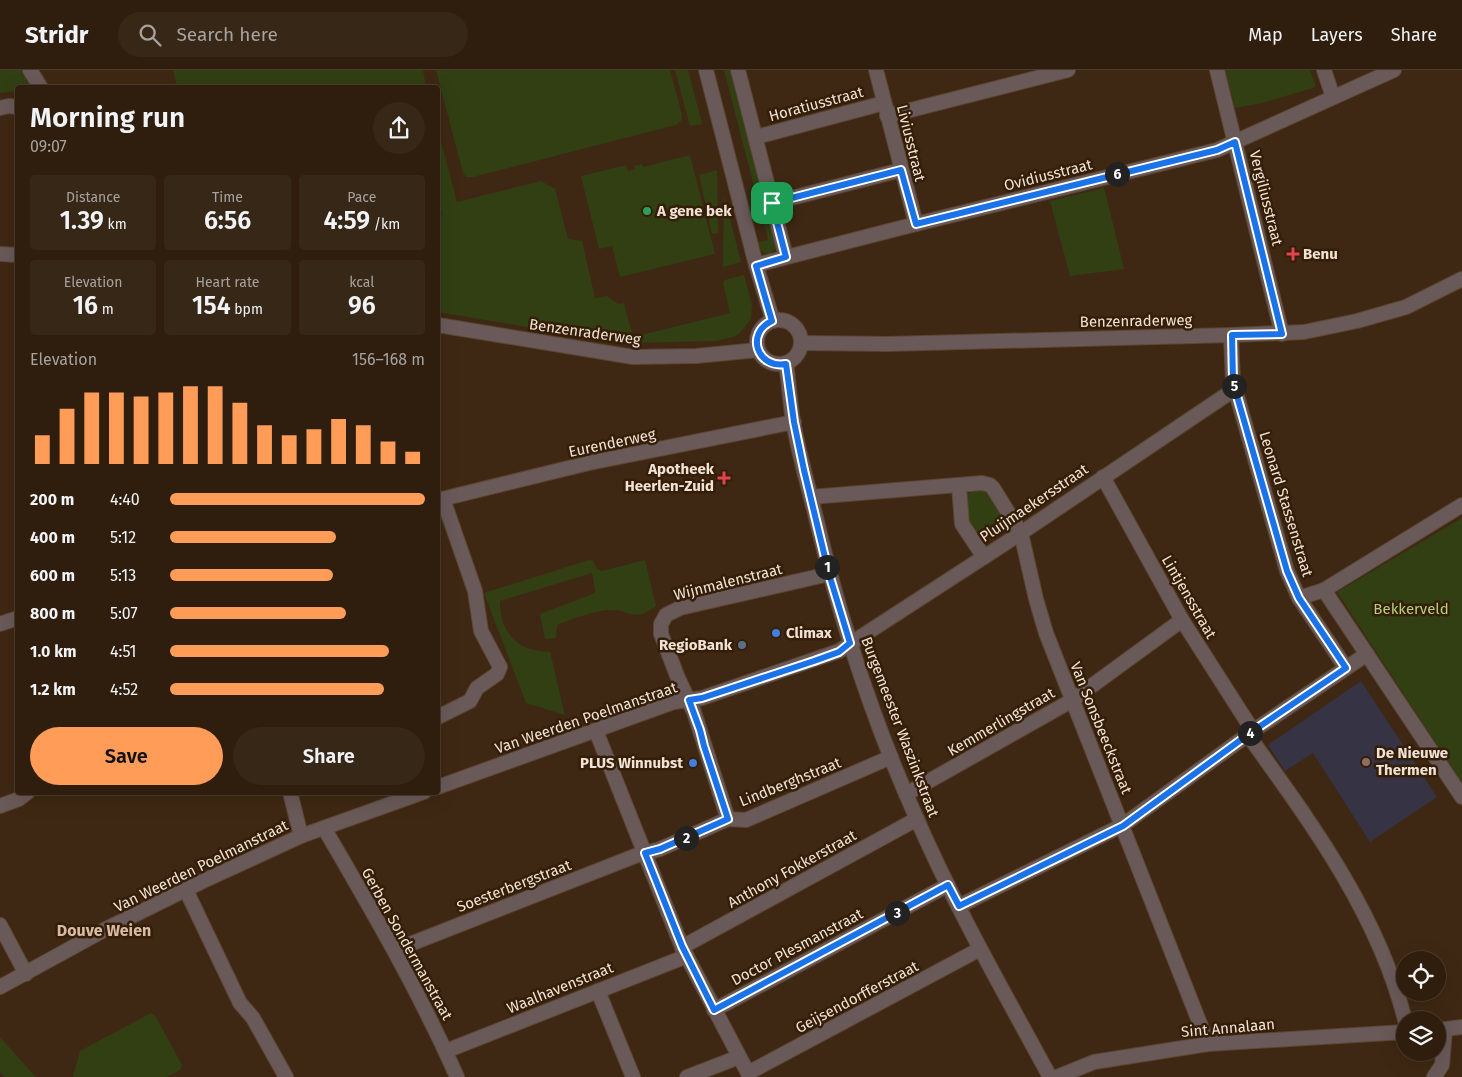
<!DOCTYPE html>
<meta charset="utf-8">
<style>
:root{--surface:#2f1e0e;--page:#372717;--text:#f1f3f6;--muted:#a7a29e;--line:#4a3c2e;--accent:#fe9c58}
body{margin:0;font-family:"Fira Sans",sans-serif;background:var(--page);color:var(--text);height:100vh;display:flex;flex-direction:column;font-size:19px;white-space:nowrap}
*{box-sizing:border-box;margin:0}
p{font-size:16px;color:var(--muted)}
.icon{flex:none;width:28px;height:28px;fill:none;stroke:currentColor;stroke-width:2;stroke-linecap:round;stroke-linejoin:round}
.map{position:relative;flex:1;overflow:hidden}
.side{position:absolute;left:15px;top:15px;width:425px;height:710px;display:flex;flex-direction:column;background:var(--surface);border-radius:5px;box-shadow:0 5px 20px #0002,0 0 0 1px var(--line)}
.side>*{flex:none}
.tools{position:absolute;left:1396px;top:881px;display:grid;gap:10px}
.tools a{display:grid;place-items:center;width:50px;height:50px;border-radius:50%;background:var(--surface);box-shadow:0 5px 20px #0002,0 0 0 1px var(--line);font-size:25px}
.pin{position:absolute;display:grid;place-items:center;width:42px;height:42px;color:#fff;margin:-21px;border-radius:10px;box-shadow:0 2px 8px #0006}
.km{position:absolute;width:25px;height:25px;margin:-12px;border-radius:50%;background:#222;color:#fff;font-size:14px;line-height:25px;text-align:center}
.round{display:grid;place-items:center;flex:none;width:52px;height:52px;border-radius:26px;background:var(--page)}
.head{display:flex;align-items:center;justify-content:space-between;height:85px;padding:0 15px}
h1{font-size:28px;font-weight:600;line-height:38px}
.stats{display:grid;grid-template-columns:repeat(3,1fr);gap:8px;height:85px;padding:5px 15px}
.stats div{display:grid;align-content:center;border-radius:5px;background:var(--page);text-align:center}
.stats b{font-size:25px;font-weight:600}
.stats small{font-size:14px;font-weight:400}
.stats p{font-size:14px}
.chart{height:140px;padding:10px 15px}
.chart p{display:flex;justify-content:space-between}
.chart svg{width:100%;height:90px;margin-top:5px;stroke:var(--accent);stroke-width:6}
.primary-button{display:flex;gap:10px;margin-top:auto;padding:10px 15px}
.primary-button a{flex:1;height:58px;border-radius:30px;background:var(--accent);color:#111;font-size:20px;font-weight:600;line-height:58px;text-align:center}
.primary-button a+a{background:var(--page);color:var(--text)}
ul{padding:0 15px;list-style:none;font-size:16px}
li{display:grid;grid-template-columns:80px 60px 1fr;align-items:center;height:38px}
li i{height:12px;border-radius:6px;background:var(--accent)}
header{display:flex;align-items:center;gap:30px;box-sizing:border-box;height:70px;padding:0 25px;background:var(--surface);border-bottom:1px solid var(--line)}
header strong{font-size:24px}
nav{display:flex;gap:28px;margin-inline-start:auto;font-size:18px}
.search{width:350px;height:45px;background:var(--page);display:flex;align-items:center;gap:12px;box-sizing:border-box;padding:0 18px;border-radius:28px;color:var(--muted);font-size:19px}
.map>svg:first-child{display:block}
</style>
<header>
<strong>Stridr</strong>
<div class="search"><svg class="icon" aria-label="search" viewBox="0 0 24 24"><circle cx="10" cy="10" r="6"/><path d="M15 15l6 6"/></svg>Search here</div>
<nav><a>Map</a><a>Layers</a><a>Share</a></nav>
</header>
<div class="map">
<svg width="1462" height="1007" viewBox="0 0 1462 1007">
<rect width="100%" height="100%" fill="#3f2813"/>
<path fill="#353344" d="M1361,611L1437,727L1370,772L1313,683L1285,701L1268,675Z"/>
<g fill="#313f13">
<path d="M0,0H22L33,17L18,18L17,21L0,23Z"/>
<path d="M173,0H423L426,17H177Z"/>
<path d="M436,0H670L682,45V50L676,55L473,107H466L463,103Z"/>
<path d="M675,0H688L702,54L690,56Z"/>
<path d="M724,0H734L777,177L770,184H767L761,181L758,172L768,170Z"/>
<path d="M1225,0H1310L1316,17L1262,33L1235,38Z"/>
<path d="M438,60L457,132L541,111L555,119L568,169L582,171L595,228L607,226L618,234L624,233L633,267L730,243L723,213L725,210L744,205L752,235L751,249L740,263L733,267L716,271L623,273L438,242V174L442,141L438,140Z"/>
<path d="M690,85L715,184L620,207L612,176L599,179L581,106L626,95L628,101L635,99V96L642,94L643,97Z"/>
<path d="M717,100L718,163L712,164L699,105Z"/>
<path d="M1104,118L1124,199L1070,206L1050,131Z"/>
<path d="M724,126L741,192L723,197Z"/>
<path d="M985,420L987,421L1008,453L980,472L968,453L965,426L970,422Z"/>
<path d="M1462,448V713L1337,522Z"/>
<path d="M589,490L593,491L597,499L602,501L645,490L656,536C631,554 633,539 609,540C596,540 570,550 557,555L556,568L545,569L540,544L595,523V519L592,503L500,531C499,552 509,572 530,579C536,581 543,581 550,582L565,645L526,633L484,523Z"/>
<path d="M151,943L156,947L182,995L180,1000L167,1007H73L80,981Z"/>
<path d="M0,967L32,1003L36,1007H5L0,1002Z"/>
</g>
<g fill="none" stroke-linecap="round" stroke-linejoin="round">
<defs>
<g id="minor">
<path d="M30,0L41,18"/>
<path d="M706,0L756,195L773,251"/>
<path d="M738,0L786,187"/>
<path d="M876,0L916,154"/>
<path d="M1217,0L1282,264"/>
<path d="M1324,0L1333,27"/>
<path d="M0,38L9,36L18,37"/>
<path d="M887,46L1068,0"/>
<path d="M756,67L884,33"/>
<path d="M772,133L901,100"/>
<path d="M0,184L18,185"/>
<path d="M756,195L916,154L1217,80L1394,0"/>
<circle cx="779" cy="272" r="22"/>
<path d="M438,255L633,287L696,286L758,280"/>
<path d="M1231,265L1233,312L1287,501L1299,528L1346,598"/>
<path d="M802,273L888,274L1231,265L1304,262L1357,251L1406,237L1462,209"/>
<path d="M786,294C789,313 790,332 793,351C799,385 809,419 817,452C841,553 874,653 916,747C955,837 1004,922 1050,1007"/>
<path d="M1103,407L1182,550L1253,661"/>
<path d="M959,416L962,454L984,487"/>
<path d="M811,427L982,413L990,415L993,418L1021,463L1036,529L1046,563L1208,974"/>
<path d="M438,430L589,393L794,352"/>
<path d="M1324,520L1462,727"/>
<path d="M1299,528L1324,520L1462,435"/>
<path d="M0,554L18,548"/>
<path d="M438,647L470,631L477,618L497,604L500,597L481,561L475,521L443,429"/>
<path d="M596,661L682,877L750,1007"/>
<path d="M1248,665C1311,753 1378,843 1405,950"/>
<path d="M438,717L674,632L702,628L839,581L1021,463L1235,319"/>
<path d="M290,722L301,766"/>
<path d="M906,724L1071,631L1182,550"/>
<path d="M0,736L19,729L28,722"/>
<path d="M728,749L694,642L678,608L661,564V554L666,545L680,538L829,504"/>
<path d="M324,758C372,840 419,921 457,1007"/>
<path d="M186,820L240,933L253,948L286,1007"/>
<path d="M959,836L1123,755L1253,661L1367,584"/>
<path d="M0,855L26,904"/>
<path d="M682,877L917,749"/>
<path d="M395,880L635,786L660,779L728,749L746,750L891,687"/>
<path d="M0,917L104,860L201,812L301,766L424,722"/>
<path d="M598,921L633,1007"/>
<path d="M714,940L948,815"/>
<path d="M1438,960L1462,957"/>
<path d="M446,981L687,886"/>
<path d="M748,1003L980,879"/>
<path d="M687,1007L739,987"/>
<path d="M1057,1007L1094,992L1208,974L1405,962"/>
<path d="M1434,1007L1442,995L1445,960"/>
</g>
</defs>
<use href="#minor" stroke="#5b4632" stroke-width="16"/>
<use href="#minor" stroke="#6a5959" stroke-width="14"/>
</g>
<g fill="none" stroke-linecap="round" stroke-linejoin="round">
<defs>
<path id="route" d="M1235,72L1282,264L1232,265L1233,312L1287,501L1299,528L1346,598L1253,661L1123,756L959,836L948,815L714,940L682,876L645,783L660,779L728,749L704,676L700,660L689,630L702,628L814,591L839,582L850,573L829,504L804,400L794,352L786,294C757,299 745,263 772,251L756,196L786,187L772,133L901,100L916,154L1217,80Z"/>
</defs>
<use href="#route" stroke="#fff" stroke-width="10"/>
<use href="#route" stroke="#1a73e8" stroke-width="6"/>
</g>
<circle fill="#2e9e5b" stroke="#341e08" stroke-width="2" cx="647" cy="141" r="5"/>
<g fill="#e0444e" stroke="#341e08" stroke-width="2">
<path d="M1290.5 176.5h5v5h5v5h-5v5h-5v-5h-5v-5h5z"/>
<path d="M721.5 400.5h5v5h5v5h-5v5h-5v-5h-5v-5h5z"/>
</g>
<g fill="#3f7fe0" stroke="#341e08" stroke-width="2">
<circle cx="776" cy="563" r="5"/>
<circle cx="693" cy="693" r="5"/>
</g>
<circle fill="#5c6f8a" stroke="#341e08" stroke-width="2" cx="742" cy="575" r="5"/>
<circle fill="#8d6e63" stroke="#341e08" stroke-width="2" cx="1366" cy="692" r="5"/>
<g text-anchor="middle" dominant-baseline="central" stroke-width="5" stroke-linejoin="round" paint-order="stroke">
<g font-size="15" fill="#f1e2d5" stroke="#341e08">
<text transform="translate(816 34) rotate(-15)">Horatiusstraat</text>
<text transform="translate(911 73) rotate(76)">Liviusstraat</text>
<text transform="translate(1048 105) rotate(-14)">Ovidiusstraat</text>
<text transform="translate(1266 128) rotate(76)">Vergiliusstraat</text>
<text transform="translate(1136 251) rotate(-1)">Benzenraderweg</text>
<text transform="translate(585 262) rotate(8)">Benzenraderweg</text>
<text transform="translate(612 373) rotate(-12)">Eurenderweg</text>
<text transform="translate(1034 433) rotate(-34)">Pluijmaekersstraat</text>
<text transform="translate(1286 434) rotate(73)">Leonard Stassenstraat</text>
<text transform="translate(728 512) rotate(-14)">Wijnmalenstraat</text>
<text transform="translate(1189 527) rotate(60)">Lintjensstraat</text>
<text transform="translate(586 648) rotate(-19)">Van Weerden Poelmanstraat</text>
<text transform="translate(1001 652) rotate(-30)">Kemmerlingstraat</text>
<text transform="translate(900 657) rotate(69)">Burgemeester Waszinkstraat</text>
<text transform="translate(1101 658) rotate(68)">Van Sonsbeeckstraat</text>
<text transform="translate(790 712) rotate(-22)">Lindberghstraat</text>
<text transform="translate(201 796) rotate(-26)">Van Weerden Poelmanstraat</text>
<text transform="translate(792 799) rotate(-29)">Anthony Fokkerstraat</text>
<text transform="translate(514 816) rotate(-21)">Soesterbergstraat</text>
<text transform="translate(407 874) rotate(61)">Gerben Sondermanstraat</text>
<text transform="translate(797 877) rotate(-28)">Doctor Plesmanstraat</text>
<text transform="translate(560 918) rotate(-22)">Waalhavenstraat</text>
<text transform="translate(857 927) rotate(-28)">Geijsendorfferstraat</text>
<text transform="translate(1228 958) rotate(-5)">Sint Annalaan</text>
</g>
<g font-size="15" font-weight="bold" fill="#f1e2d5" stroke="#341e08" text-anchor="start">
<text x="657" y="141">A gene bek</text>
<text x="1303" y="184">Benu</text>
<text x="714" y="399" text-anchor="end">Apotheek<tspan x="714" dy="17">Heerlen-Zuid</tspan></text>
<text x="786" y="563">Climax</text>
<text x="732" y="575" text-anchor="end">RegioBank</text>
<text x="1376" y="683">De Nieuwe<tspan x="1376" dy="17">Thermen</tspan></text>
<text x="683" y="693" text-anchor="end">PLUS Winnubst</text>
</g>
<g font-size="15" fill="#b3d17b" stroke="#341e08">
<text x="1411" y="539">Bekkerveld</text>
</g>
<g font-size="16" font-weight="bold" fill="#d8bba2" stroke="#341e08">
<text x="104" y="860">Douve Weien</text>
</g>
</g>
</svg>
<div class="tools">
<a><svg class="icon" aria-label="locate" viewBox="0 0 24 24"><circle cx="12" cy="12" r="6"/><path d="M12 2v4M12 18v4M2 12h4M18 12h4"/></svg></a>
<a><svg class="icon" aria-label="layers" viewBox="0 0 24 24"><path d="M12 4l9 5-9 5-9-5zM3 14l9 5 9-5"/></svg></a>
</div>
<div class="pin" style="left:772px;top:133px;background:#1e9e55"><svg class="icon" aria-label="arrive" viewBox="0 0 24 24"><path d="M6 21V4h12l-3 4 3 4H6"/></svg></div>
<b class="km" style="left:827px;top:497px">1</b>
<b class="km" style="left:686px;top:768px">2</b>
<b class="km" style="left:897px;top:843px">3</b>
<b class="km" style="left:1250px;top:663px">4</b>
<b class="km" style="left:1234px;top:316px">5</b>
<b class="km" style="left:1117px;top:104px">6</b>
<section class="side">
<div class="head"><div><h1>Morning run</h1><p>09:07</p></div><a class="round"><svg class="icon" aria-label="share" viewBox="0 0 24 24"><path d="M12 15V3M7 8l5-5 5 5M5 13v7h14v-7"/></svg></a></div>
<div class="stats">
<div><p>Distance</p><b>1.39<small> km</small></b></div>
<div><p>Time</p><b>6:56</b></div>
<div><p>Pace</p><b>4:59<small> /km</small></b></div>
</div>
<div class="stats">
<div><p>Elevation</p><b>16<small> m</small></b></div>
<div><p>Heart rate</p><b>154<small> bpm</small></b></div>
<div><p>kcal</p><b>96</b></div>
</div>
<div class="chart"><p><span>Elevation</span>156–168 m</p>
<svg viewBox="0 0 160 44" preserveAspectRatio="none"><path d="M5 44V30M15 44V17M25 44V9M35 44V9M45 44V11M55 44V9M65 44V6M75 44V6M85 44V14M95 44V25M105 44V30M115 44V27M125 44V22M135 44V25M145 44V33M155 44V38"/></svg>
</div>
<ul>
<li><b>200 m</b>4:40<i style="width:100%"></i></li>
<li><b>400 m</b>5:12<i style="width:65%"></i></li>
<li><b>600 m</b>5:13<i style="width:64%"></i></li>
<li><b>800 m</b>5:07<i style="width:69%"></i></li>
<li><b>1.0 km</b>4:51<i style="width:86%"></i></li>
<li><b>1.2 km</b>4:52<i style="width:84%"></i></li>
</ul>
<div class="primary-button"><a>Save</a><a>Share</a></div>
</section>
</div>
